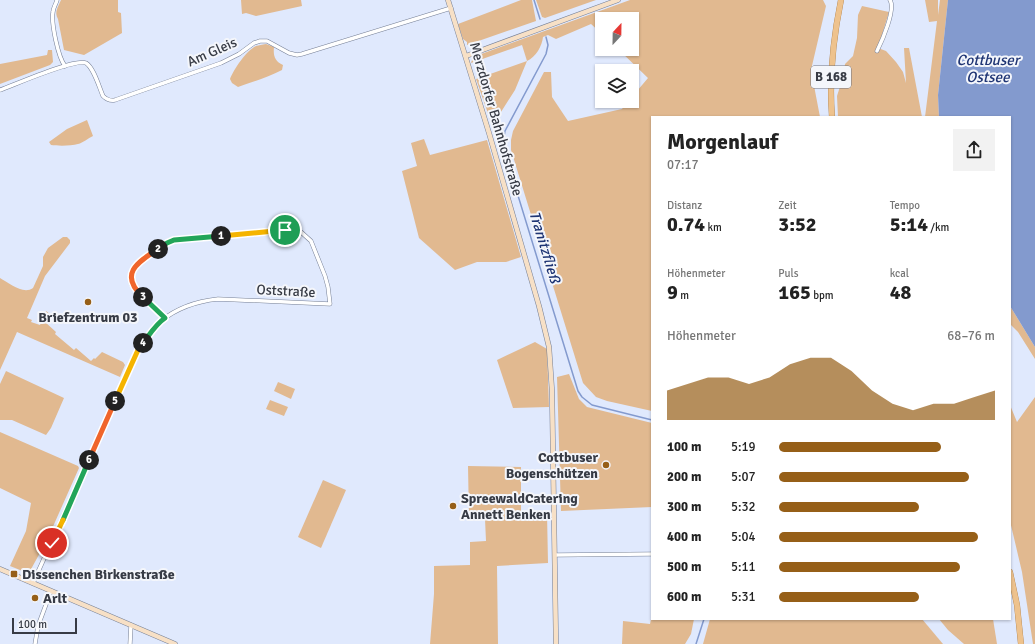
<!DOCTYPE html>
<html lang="de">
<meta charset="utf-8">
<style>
:root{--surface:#fff;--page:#f2f2f2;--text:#222;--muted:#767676;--accent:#965f18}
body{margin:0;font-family:Signika,sans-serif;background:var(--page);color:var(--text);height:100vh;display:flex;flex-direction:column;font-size:15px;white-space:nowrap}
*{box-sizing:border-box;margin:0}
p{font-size:13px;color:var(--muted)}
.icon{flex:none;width:22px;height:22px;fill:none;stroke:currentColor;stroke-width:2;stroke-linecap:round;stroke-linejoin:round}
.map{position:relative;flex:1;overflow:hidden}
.sheet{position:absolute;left:651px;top:116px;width:360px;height:504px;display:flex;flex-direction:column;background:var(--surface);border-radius:0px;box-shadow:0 1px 3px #0004}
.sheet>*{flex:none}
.needle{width:26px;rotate:22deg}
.controls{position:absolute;left:595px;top:12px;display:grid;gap:8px}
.controls a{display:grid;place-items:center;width:44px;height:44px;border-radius:0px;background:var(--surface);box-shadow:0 1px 3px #0004;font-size:20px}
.scale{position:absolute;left:12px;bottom:10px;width:65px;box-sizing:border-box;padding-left:4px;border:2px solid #373b45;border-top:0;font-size:11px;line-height:14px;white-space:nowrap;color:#373b45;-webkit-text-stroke:3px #f4f6fb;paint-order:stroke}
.pin{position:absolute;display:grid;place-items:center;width:34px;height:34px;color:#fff;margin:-17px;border:2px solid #fff;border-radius:50%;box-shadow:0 1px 4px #0007}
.km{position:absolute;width:20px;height:20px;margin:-10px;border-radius:50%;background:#222;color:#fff;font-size:11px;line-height:20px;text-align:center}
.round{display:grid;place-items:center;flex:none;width:42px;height:42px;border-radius:0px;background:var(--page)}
.overview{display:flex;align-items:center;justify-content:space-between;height:68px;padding:0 16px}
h1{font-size:22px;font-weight:800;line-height:30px}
.metrics{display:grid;grid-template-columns:repeat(3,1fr);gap:6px;height:68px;padding:4px 16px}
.metrics div{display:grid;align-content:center}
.metrics b{font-size:20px;font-weight:800}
.metrics small{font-size:11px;font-weight:400}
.metrics p{font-size:11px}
.chart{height:112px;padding:8px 16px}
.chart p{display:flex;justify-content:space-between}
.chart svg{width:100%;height:72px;margin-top:4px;fill:var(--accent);opacity:.7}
ul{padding:0 16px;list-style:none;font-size:13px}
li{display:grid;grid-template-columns:64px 48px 1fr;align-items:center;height:30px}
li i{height:10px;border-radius:5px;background:var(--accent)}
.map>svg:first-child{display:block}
</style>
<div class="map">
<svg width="1035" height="644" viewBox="0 0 1035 644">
<rect width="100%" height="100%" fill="#e0e9fd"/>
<g fill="#e1b990">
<path d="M61,0H118V12L121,13L122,33L84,55L64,50L58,19C54,12 58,7 61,0Z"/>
<path d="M241,0H301L302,6L256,16L246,13L242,14Z"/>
<path d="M521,0H532L536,21L467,45V42L463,39L458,24Z"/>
<path d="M536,0H596L545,18L542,17Z"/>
<path d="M630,0H823L826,6L811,70L820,117H652V411L607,401L596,397L583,383L511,150V140L513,131L544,72H551L552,97L568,121L622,109L628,101H632V97L648,78L618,49H632V19H602V34L591,24L556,39L548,35L543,37C542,46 536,57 527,61L515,90L494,123L491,122L476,79L527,61L522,45L471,63L473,57Z"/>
<path d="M925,0H938V15L940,0H948L938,95L939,117H925L937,21L929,22Z"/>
<path d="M862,6L889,12L878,48L886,51L896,62L903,72L906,83L904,48H909L922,117H838L837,96L844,74L845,64L853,56L857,38L858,15Z"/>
<path d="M266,44L274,47C273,56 275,61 283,65L282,70C268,77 253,82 238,87L232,83L230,79C234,69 246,51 256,46C259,45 262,45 266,44Z"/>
<path d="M48,50H52L53,62L50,65L0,84V64L47,55Z"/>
<path d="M87,120L93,136C88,138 83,143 78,144C71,146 58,146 51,145L49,142L67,129Z"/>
<path d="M424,139L430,155L487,140L521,257L506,262H477L455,270L419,238L402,171L417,166L411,143Z"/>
<path d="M63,237H67L70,240V243L45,276L27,318L32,320L31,322L40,325L46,311L51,315L45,322L56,332L55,334L74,350L76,348L91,361L94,358L95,359L102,352L123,362L125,365L120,377L17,332L0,370V278C9,283 23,295 33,288L43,266V257L48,248Z"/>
<path d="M1010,306L1035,347V359L1018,332L1010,324Z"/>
<path d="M535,342L547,349L549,407L513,408L497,360Z"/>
<path d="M6,371L64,398L51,428L46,435L12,420H0V384Z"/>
<path d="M569,374L579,399L587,407L652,423V507L561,511L557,377Z"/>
<path d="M278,382L295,389L291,399L274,391Z"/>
<path d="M1035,397V644H1033L1022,572L1010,521V405L1017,422Z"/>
<path d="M270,400L288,407L284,416L266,409Z"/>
<path d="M0,432L78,466L79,468L47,540L30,571L25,572L10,566L26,531L31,503L0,488Z"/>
<path d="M468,466L521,467V514L547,513L548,563L497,566L498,644H430L434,594V566L470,565V542L486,541L485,519H469Z"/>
<path d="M323,480L346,490L321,548L298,537Z"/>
<path d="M652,614V619H694L691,634L685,644H622L623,621L650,624Z"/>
<path d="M710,619H922L943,644H703Z"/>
<path d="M939,619H993L997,644H964L948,630Z"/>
</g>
<path fill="#839ace" d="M948,0H1035V347L1010,306V117H939L938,95Z"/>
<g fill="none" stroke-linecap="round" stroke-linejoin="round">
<g stroke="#839ace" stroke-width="1.5">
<path d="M534,0L540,19"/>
<path d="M546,37L548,45L546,54L505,131L503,142L504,150L578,391L582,397L592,405L652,420"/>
<path d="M696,644L704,619"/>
</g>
<defs>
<g id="street">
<path d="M57,0C56,4 53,8 53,12C51,23 58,57 65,66"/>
<path d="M877,51C882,41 896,9 890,0"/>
<path d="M0,90C14,85 75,58 86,63C94,68 99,87 103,96C107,100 110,101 115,100L221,63L239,54L254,43L260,41H267L289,53L297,55L302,54L451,8"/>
<path d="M556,555L652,554"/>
<path d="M33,583L138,350C145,340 152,328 161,321C177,308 199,301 218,299L330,304L328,287L325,276L311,241L301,232L295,231L174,240C164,244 138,258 134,268C132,271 130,279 131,283C134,292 158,311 165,318"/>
<path d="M35,644L38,626L51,591"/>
<path d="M130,644L131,625"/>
</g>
<g id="secondary">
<path d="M448,0L489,133L539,306L549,347L552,391L556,644"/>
<path d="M466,56L618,0"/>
<path d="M0,569L175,644"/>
</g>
<g id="primary">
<path d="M832,117C829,77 833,39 841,0"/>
<path d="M1010,572L1017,605L1021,644"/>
</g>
</defs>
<use href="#street" stroke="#757f95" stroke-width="4.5"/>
<use href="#secondary" stroke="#757f95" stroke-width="5.5"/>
<use href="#primary" stroke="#a77842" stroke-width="6"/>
<use href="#street" stroke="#fff" stroke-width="3.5"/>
<use href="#secondary" stroke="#f7e0c6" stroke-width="4.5"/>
<use href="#primary" stroke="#eec28d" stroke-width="5.5"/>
</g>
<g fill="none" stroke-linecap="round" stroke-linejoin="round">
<defs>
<path id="split-1" d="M221,236L285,230"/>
<path id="split-2" d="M158,249L167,243L174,240L221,236"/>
<path id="split-3" d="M143,297C118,274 138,262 158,249"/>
<path id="split-4" d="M143,297L165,318C156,324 150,334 143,343"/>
<path id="split-5" d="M115,401L138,350L143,343"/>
<path id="split-6" d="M89,460L115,401"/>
<path id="split-7" d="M63,520L89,460"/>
<path id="split-8" d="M52,543L63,520"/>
</defs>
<use href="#split-1" stroke="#fff" stroke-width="8"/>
<use href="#split-2" stroke="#fff" stroke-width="8"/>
<use href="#split-3" stroke="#fff" stroke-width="8"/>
<use href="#split-4" stroke="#fff" stroke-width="8"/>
<use href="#split-5" stroke="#fff" stroke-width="8"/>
<use href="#split-6" stroke="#fff" stroke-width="8"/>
<use href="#split-7" stroke="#fff" stroke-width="8"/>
<use href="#split-8" stroke="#fff" stroke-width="8"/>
<use href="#split-1" stroke="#f5b400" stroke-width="5"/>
<use href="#split-2" stroke="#22a559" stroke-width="5"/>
<use href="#split-3" stroke="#f0652b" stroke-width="5"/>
<use href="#split-4" stroke="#22a559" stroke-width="5"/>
<use href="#split-5" stroke="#f5b400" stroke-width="5"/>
<use href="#split-6" stroke="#f0652b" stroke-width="5"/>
<use href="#split-7" stroke="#22a559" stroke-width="5"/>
<use href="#split-8" stroke="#f5b400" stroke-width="5"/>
</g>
<g fill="#965f18" stroke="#f4f6fb" stroke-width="1.5">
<circle cx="88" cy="302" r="4"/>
<circle cx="606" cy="465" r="4"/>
<circle cx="453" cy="506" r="4"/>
<rect x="10" y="570" width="8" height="8" rx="2"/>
<circle cx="35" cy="598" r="4"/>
</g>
<g text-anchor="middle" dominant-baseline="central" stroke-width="4" stroke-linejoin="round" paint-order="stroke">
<rect fill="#f4f6fb" stroke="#70737c" stroke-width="1" x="811" y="66" width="40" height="22" rx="3"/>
<g font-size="13" font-weight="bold" fill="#373b45">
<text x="831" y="77">B 168</text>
</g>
<g font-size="14" fill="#373b45" stroke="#f4f6fb">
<text transform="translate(212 52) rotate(-24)">Am Gleis</text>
<text transform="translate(496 119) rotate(74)">Merzdorfer Bahnhofstraße</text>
<text transform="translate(286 291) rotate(3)">Oststraße</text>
</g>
<g font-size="14" font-weight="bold" fill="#373b45" stroke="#f4f6fb" text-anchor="start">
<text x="88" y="317" text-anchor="middle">Briefzentrum 03</text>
<text x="598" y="457" text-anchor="end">Cottbuser<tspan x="598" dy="16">Bogenschützen</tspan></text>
<text x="461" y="498">SpreewaldCatering<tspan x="461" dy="16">Annett Benken</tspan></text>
<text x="22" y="574">Dissenchen Birkenstraße</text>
<text x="43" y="598">Arlt</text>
</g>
<g font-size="15" font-style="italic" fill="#1f3574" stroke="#f4f6fb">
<text x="988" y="60">Cottbuser<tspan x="988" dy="17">Ostsee</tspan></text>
<text transform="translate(545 247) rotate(73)">Tranitzfließ</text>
</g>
</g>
</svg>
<div class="controls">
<a><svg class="needle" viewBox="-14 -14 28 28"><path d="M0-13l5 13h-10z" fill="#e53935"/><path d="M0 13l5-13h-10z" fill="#767676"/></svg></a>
<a><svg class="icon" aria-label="layers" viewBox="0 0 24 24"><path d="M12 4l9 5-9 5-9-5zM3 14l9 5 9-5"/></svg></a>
</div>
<div class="scale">100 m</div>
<div class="pin" style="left:285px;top:230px;background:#1e9e55"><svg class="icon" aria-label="arrive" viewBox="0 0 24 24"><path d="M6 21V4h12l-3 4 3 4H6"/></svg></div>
<div class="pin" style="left:52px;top:543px;background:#d93025"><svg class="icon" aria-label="check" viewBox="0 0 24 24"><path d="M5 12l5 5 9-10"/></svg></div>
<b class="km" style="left:221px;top:236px">1</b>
<b class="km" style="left:158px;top:249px">2</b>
<b class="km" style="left:143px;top:297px">3</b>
<b class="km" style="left:143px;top:343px">4</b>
<b class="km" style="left:115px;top:401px">5</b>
<b class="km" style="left:89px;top:460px">6</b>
<section class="sheet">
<div class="overview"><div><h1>Morgenlauf</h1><p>07:17</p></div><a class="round"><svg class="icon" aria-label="share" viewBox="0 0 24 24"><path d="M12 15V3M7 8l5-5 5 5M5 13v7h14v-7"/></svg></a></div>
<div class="metrics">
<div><p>Distanz</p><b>0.74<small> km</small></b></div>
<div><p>Zeit</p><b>3:52</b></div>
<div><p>Tempo</p><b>5:14<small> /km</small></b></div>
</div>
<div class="metrics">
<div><p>Höhenmeter</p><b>9<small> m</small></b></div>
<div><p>Puls</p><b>165<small> bpm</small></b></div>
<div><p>kcal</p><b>48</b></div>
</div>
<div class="chart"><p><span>Höhenmeter</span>68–76 m</p>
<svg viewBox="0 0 160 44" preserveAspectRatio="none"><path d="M0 44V26L10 22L20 18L30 18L40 22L50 18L60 10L70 6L80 6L90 14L100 26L110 34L120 38L130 34L140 34L150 30L160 26V44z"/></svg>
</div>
<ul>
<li><b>100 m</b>5:19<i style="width:75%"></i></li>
<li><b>200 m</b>5:07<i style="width:88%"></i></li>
<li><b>300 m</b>5:32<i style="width:65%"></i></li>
<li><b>400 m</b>5:04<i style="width:92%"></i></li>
<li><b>500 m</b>5:11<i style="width:84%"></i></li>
<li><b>600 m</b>5:31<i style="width:65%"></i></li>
</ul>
</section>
</div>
